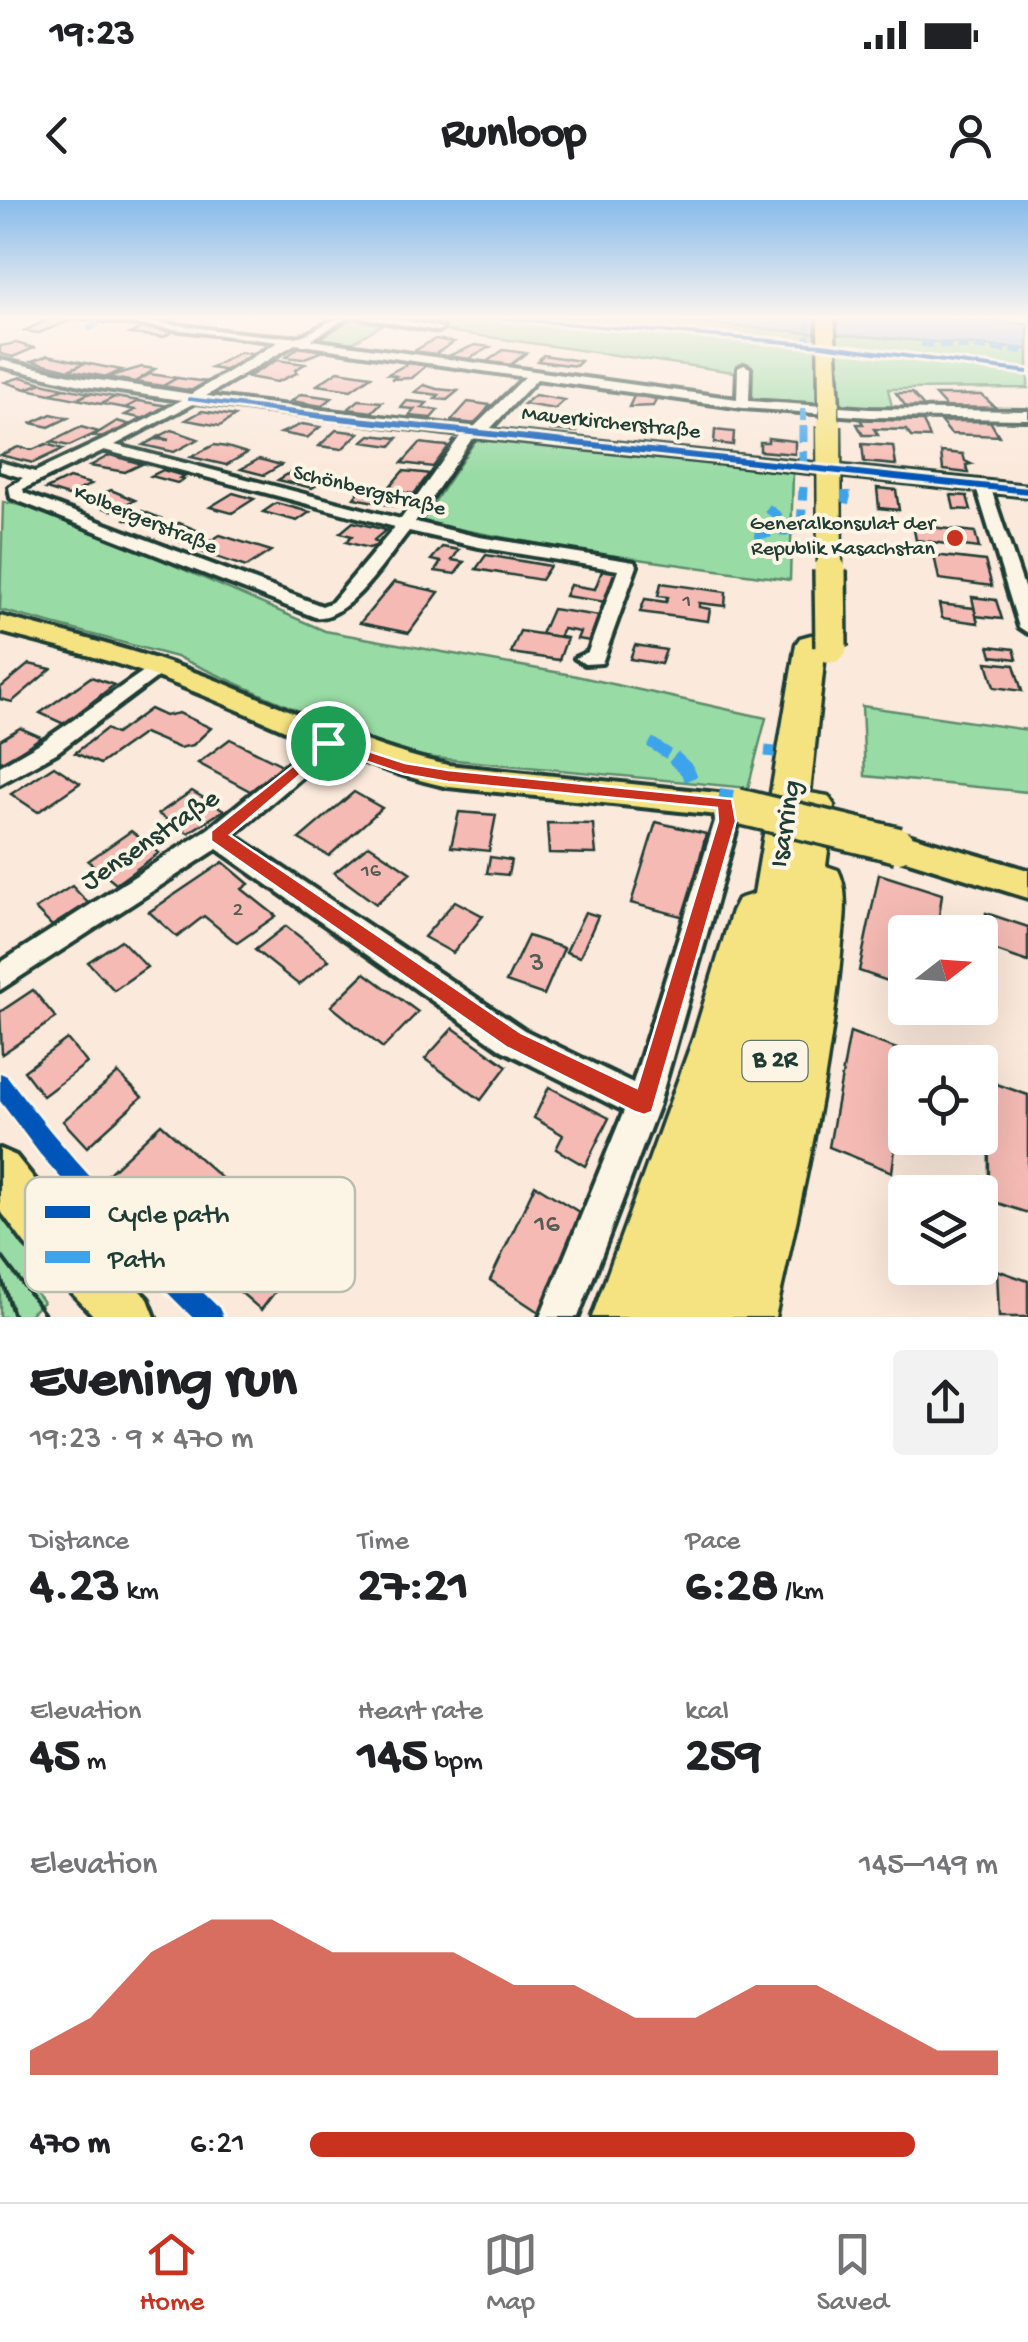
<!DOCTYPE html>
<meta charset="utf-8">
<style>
:root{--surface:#fff;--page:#f2f2f2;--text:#202124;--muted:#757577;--line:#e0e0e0;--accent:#c8321e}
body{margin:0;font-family:"Gochi Hand",sans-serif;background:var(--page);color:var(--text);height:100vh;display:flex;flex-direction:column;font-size:38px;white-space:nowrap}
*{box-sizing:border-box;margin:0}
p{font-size:32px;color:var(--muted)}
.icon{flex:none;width:55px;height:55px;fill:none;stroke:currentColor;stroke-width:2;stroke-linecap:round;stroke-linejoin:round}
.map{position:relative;height:1117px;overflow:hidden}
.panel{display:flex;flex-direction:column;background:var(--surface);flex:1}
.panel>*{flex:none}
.needle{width:65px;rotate:73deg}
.fabs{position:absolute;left:888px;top:715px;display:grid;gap:20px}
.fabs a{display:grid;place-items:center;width:110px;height:110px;border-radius:10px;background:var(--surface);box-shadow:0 10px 40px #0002;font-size:50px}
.pin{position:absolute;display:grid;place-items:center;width:85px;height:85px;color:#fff;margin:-42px;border:5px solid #fff;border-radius:50%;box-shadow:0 2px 10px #0007}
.round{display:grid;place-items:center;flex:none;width:105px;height:105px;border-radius:10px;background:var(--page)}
.headline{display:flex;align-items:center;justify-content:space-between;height:170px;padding:0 30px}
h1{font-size:55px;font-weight:800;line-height:75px}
.stats{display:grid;grid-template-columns:repeat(3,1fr);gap:15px;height:170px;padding:10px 30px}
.stats div{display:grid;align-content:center}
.stats b{font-size:50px;font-weight:800}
.stats small{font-size:28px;font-weight:400}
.stats p{font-size:28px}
.chart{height:280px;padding:20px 30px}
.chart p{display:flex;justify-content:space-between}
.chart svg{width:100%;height:180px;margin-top:10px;fill:var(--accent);opacity:.7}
ul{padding:0 30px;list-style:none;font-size:32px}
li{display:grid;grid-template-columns:160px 120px 1fr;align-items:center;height:75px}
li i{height:25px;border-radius:12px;background:var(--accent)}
.status{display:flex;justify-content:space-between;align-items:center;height:70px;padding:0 50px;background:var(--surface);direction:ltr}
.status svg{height:28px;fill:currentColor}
header{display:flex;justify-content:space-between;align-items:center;height:130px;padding:0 30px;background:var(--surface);font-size:45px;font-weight:800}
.tabs{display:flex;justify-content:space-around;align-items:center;height:140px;border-top:2px solid var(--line);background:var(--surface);font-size:28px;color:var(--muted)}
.tabs a{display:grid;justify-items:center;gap:5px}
.tabs .selected{color:var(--accent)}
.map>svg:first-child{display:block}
</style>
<div class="status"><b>19:23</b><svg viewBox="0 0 49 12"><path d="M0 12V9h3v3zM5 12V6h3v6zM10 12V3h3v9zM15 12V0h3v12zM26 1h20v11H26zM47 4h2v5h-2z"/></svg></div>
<header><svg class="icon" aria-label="back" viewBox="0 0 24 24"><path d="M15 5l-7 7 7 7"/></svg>Runloop<svg class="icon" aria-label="person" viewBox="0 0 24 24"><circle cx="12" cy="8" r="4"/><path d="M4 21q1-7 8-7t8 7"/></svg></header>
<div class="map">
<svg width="1028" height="1117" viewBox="0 0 1028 1117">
<rect width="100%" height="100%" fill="#fbe9db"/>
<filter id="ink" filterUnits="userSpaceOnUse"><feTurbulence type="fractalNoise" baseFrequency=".01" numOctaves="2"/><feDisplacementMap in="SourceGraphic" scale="20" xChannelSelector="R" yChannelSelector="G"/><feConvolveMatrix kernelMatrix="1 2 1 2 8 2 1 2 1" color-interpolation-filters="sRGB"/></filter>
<g filter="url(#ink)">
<g fill="#99dba5" stroke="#5c8c6c" stroke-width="2.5">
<path d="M377,117H615L1028,149V188L888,189L893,211L748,200V174L439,130L444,126Z"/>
<path d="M351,119L384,123L349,145L316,141Z"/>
<path d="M477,238L793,273L790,380L559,348L421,322Z"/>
<path d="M3,302L47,310L325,431L572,475L766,518L748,588L414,556L339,529L180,458L0,410Z"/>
<path d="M862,506L1028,530V592L865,576Z"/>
<path d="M0,990L55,1063L31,1086L43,1102L27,1117H0Z"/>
</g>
<path fill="#94c4f0" stroke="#658ea5" stroke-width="2.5" d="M615,117H928L1028,124V149Z"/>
<g fill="#f5bab4" stroke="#1f3d34" stroke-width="2.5">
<path d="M51,118L72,120L39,133L24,131Z"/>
<path d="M141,128L158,129L174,131L163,137L130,134Z"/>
<path d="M435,139L454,142L435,154L414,151Z"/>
<path d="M16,143L34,148L13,157L0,154V146Z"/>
<path d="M475,145L490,147L468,159L448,156Z"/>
<path d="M299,147L326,150L302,159L286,157Z"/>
<path d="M503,150L526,153L509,166L485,163Z"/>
<path d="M240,152L256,155L229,171L211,168Z"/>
<path d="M48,155L85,163L69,170L32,161Z"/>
<path d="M543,155L581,161L576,166L538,161Z"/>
<path d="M277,160L305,164L295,170L297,173L277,182L248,177Z"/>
<path d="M85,163L105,167L122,170L107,177L69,170Z"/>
<path d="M409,163L427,165L412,178L391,179L396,176L388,174Z"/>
<path d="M142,167L155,169L135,182L107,177Z"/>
<path d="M338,171L371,176L351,190L317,185Z"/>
<path d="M150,174L177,178L163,186L135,182Z"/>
<path d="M21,177L42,183L26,189L5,182Z"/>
<path d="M177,178L208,182L194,191L163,186Z"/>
<path d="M42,183L64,188L51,194L26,189Z"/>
<path d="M424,185L437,189L458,191L447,200L435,199L439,195L415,192Z"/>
<path d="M64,188L90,193L77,199L51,194Z"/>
<path d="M90,193L115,197L101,204L77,199Z"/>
<path d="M896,193H912L925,208H907Z"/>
<path d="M301,194L317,196L332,198L322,206L291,201Z"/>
<path d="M535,195L565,200L555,209L524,204Z"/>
<path d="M935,195H982L996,208H947Z"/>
<path d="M634,196L648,197L656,199L653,206L629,207Z"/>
<path d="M115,197L139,201L126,208L101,204Z"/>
<path d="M359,200L382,202L372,212L348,209Z"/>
<path d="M139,201L168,206L145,219L125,215L135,210L125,208Z"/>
<path d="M407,201L427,203L422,208L438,210L431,218L409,216L415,209L401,208Z"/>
<path d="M468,202L490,205L476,224L451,221Z"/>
<path d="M202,211L235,216L220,226L186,220Z"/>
<path d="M51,214L68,218L49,227L32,223Z"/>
<path d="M860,219L923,221L930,238L911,237L906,230L874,229L878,235H863L857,224H863Z"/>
<path d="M117,221L135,226L108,239L93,236Z"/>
<path d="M556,221L582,223L577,232L551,230Z"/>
<path d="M958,221H990L999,236L951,234L941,222Z"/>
<path d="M302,224L320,227L307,238L281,233Z"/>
<path d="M81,227L99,232L69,246L51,242Z"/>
<path d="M172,230L198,239L174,252L143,245L155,239L169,240L158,237Z"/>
<path d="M336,230L359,233L342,249L319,246Z"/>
<path d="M715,230L734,232L733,245L714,243Z"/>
<path d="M370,235L398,238L391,246L362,242Z"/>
<path d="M768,238L795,241V254L760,251V242H768Z"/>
<path d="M420,243L436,245L449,246L433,267L402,263Z"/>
<path d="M46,244L63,249L33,263L0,255L18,247L32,250Z"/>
<path d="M862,244L893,246L896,265L864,262Z"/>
<path d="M214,245L227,247L247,253L226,265L191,257Z"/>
<path d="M941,252L963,254L965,261L971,264L966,265L968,273L943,270Z"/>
<path d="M110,255L142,264L125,272L90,266Z"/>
<path d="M259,259L281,265L264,275L241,269Z"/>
<path d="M163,270L184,276L180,278L184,279L177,283L151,276Z"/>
<path d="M403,271L423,273L429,274L414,294L386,291Z"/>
<path d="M291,272L325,280L312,288L278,280Z"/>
<path d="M69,278L91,284L68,296L46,289Z"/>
<path d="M877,288L896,290L899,310L879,308Z"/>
<path d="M361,289L403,294L395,306L354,298Z"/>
<path d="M111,290L135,300L111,311L87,301Z"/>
<path d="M233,293L254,299L232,313L210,307Z"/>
<path d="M951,295L967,296L971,310L954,309Z"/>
<path d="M276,303L310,312L297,321L263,312Z"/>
<path d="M142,311L160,318L142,325L126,319Z"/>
<path d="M353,322L386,330L374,340L379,345L369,348L346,342L352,336L340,333Z"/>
<path d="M179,323L201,332L182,342L160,333Z"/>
<path d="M913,325L975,332L979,348L916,340Z"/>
<path d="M220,335L271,351L246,367L195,350Z"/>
<path d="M442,347L459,350L452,360L464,362L455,374L435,371L441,362L431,360Z"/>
<path d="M486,355L550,366L541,380L476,369Z"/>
<path d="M934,355L985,361L992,386L939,379Z"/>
<path d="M603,368L617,371L606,402L565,396L570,385L595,389Z"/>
<path d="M394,382L439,392L409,433L360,423Z"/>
<path d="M661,383L726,392L725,406L699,403V407L710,409L708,421L640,412L645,399L666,402L668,397L658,396Z"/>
<path d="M972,397L996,400L1002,419L976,416Z"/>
<path d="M939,404L974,408L978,423L942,418Z"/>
<path d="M552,409L600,416L591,441L577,439L580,432L563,429L559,437L541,434Z"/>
<path d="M520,431L567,438L559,460L511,453Z"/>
<path d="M635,445L666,450L661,464L630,459Z"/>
<path d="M989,446L1014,449L1017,459L992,456Z"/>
<path d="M987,462L1014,465L1022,491L994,487Z"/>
<path d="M29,464L51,469L12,502L0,499V488Z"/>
<path d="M91,477L114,485L64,524L40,513Z"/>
<path d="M150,509L165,516L179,513L211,528L193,545L179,548L144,533L100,564L75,553L106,529L116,534Z"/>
<path d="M20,528L41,537L0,566V540Z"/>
<path d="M230,539L284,566L252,592L198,563Z"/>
<path d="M54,566L80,583L38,612L11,594Z"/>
<path d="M192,591L224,610L188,633L158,614Z"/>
<path d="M354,592L382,608L329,656L299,639Z"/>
<path d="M459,612L496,615L489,651L451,647Z"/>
<path d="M656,622L706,634L685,717L631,703Z"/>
<path d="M547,623L593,624L596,654L549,653Z"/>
<path d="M131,631L159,653L116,684L88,661Z"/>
<path d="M369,645L411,673L376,704L334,673Z"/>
<path d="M490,657L511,660L508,675L487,673Z"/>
<path d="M223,662L249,684L242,689L276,716L237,743L204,716L177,737L149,712Z"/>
<path d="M879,674L942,694L937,732H905V787L859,771Z"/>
<path d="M72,686L88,703L52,726L35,709Z"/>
<path d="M455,701L483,716L453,753L424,737Z"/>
<path d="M585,712L598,716L580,757L566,752Z"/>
<path d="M986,713L1028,727V762L982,746Z"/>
<path d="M286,726L329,760L299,785L255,750Z"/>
<path d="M528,736L564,748L544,795L506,782Z"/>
<path d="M121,740L147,767L114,790L88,762Z"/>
<path d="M365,773L418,812L383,848L331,806Z"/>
<path d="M33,790L56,818L2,854L0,812Z"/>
<path d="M453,828L507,866L481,900L425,859Z"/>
<path d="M850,832L908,853L892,972L829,947Z"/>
<path d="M67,839L87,863L43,896L24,871Z"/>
<path d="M118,873L142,897L87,947L63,921Z"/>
<path d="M988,881L1028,895V1013L982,998L981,977L989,980Z"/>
<path d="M549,887L609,918L585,966L556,949L563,935L534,918Z"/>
<path d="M161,924L227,983L174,1039L107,975Z"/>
<path d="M535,985L587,1017L540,1113L490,1080Z"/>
<path d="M260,1015L305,1053L261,1110L215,1070Z"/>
<path d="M997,1070L1028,1081V1117H999Z"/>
</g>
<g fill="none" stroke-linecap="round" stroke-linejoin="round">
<defs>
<g id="minor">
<path d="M78,117C149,117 219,134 290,137C312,138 326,117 348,117L311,140L737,199L738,168L744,165L750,168L749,201L870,209L1028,211V219L870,217L743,208L537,179L489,230L1028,286V296L992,292L1028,399V433L1019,427L977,290L477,237L471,240L415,322L479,337L634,362L637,366L602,463L585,464L575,458L588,452L618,370L479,347L409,331C389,355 348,422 315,417L11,298L9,287L23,278L0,271V262L35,272L150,218L181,200L85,186L0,166V160L85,178L191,194L278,142ZM295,144L525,177L473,228L206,196ZM196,202L461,235L401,319L115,245ZM104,250L395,327L332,402L322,406L24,293L23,289Z"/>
<path d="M359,117H387L443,128L438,131Z"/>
<path d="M157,462L167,468L164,472L56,553L0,584V566L40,543Z"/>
<path d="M328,536L339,543L336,548L234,635L524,830L633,883L715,621L713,603L717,597H733L739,621L659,904L578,1117H540L624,911L502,850L217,649L0,790V763L208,629L320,538Z"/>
</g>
<g id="major">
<path d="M0,416C69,434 139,451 205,476C286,507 362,547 448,565L737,595L748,598L753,606L748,614L737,617L448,587C354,566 272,522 183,487C124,463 62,448 0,432Z"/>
<path d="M898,632L1028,670V698L886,654L881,645L886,636Z"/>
<path d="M0,949L16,956L59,1010L148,1099L155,1117H95L25,1044L0,1010Z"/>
</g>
<g id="highway">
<path d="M818,117H834L839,206L829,212L819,206Z"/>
<path d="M811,435L822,438L826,444L810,593L828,596L834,605L826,666L838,670C850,692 843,728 841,753C830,876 802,997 775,1117H592L693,839L732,711L738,699L754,694L796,444L800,438Z"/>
</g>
</defs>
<use href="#minor" stroke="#1f3d34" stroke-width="8"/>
<use href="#major" stroke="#1f3d34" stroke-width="8"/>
<use href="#highway" stroke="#1f3d34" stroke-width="7"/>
<use href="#minor" fill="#fcf5e5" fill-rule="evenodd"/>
<use href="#major" fill="#f5e382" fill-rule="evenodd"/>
<use href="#highway" fill="#f5e382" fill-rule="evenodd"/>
<g stroke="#1f3d34" stroke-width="4">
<path d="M0,1054L47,1117"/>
<path d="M0,1074L14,1117"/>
</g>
<defs>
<path id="major-bridge" d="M737,606L898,645"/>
<path id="highway-bridge-far2" d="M829,206V229"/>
<path id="highway-bridge-far1" d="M829,226L830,372"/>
<path id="highway-bridge" d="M830,370L831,447"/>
</defs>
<use href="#major-bridge" stroke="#1f3d34" stroke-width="41" stroke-linecap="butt"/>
<use href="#highway-bridge-far2" stroke="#1f3d34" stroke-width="21" stroke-linecap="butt"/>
<use href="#highway-bridge-far1" stroke="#1f3d34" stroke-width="29" stroke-linecap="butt"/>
<use href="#highway-bridge" stroke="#1f3d34" stroke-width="38" stroke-linecap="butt"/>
<use href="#major-bridge" stroke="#f5e382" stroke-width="34"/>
<use href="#highway-bridge-far2" stroke="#f5e382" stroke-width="18"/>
<use href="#highway-bridge-far1" stroke="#f5e382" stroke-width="24"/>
<use href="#highway-bridge" stroke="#f5e382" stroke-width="31"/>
<g stroke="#3da4eb" stroke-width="6" stroke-dasharray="12 6" stroke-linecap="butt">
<path d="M808,117V150"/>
<path d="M88,129L103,121"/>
<path d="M921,144L1028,151"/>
<path d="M803,209V229"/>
</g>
<g stroke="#3da4eb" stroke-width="9" stroke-dasharray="16 9" stroke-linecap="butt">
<path d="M803,226V274"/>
<path d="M846,291V299L850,300"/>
<path d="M767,308L797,330"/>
<path d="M755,335L801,329L803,287"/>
</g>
<g stroke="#3da4eb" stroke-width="11" stroke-dasharray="22 11" stroke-linecap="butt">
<path d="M650,542L676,559"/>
<path d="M765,551L775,552"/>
</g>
<g stroke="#3da4eb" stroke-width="14" stroke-dasharray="29 14" stroke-linecap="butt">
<path d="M673,557L687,570L693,584"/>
<path d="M725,603L727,589"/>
</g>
<defs>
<g id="cycleway">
<path d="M471,117H503L822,143L1028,170V174L822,147Z"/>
<path d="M188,197L329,214L1028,288V294L329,220L191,201H188Z"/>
<path d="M0,873L7,876C70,961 143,1035 219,1108L223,1117H192L117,1042L40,954L0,901Z"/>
</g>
</defs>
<use href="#cycleway" stroke="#fcf5e5" stroke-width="6"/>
<use href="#cycleway" fill="#0057b8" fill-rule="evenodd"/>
</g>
</g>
<linearGradient id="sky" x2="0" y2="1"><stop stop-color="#86baeb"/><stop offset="0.43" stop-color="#fdf5ef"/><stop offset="1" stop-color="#fdf5ef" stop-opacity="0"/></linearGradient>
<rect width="1028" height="274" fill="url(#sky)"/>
<path fill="#c8321e" stroke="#fff" stroke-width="2.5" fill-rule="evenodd" d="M328,538L405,563L448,570L732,599L736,621L652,912L644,915L635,912L506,847L211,641V631ZM330,549L403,574L448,582L717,608L718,621L637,888L521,833L230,635Z"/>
<circle fill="#c8321e" stroke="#fcf5e5" stroke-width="4" cx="955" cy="338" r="10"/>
<g text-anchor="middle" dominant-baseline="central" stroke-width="8" stroke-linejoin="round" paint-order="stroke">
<g font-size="22" fill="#1f3d34" stroke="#fcf5e5">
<text transform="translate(611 224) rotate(6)">Mauerkircherstraße</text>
<text transform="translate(369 292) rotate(14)">Schönbergstraße</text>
<text transform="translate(145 321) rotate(22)">Kolbergerstraße</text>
</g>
<g font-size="22" fill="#1f3d34" stroke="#fcf5e5" text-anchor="end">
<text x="935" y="325">Generalkonsulat der<tspan x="935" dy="25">Republik Kasachstan</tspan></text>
</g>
<g font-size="22" fill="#545c54">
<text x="687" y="402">1</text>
<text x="371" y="672">16</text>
<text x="238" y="711">2</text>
</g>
<rect fill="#fcf5e5" stroke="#617469" stroke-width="2.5" x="742.5" y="841" width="65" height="40" rx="8"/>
<g font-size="25" font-weight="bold" fill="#1f3d34">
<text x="775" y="861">B 2R</text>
</g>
<g font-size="28" fill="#1f3d34" stroke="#fcf5e5">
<text transform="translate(787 624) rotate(-81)">Isarring</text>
<text transform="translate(151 641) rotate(-34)">Jensenstraße</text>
</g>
<g font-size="28" fill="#545c54">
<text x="537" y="764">3</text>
<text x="547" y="1025">16</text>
</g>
</g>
<rect x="25" y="977" width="330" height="115" rx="15" fill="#fcf5e5" stroke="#babeb0" stroke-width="2.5"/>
<rect x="45" y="1006" width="45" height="12" fill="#0057b8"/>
<rect x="45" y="1051" width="45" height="12" fill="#3da4eb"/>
<g font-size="28" fill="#1f3d34">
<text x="108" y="1022">Cycle path</text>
<text x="108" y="1067">Path</text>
</g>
</svg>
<div class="fabs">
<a><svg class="needle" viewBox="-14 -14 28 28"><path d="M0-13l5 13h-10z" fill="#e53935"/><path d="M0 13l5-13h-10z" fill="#757577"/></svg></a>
<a><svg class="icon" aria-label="locate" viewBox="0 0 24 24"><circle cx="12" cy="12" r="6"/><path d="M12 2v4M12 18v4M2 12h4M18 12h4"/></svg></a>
<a><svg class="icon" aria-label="layers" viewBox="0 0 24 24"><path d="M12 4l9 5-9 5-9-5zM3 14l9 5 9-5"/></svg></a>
</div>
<div class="pin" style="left:328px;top:543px;background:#1e9e55"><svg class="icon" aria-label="arrive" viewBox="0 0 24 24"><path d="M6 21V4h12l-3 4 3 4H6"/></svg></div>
</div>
<section class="panel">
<div class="headline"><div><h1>Evening run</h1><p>19:23 · 9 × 470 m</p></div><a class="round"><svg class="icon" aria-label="share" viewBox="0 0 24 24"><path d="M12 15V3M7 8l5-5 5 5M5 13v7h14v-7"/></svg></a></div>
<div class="stats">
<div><p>Distance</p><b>4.23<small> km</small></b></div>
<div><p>Time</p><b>27:21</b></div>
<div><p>Pace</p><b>6:28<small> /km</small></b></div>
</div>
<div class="stats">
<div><p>Elevation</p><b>45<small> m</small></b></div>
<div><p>Heart rate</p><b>145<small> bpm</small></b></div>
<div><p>kcal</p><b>259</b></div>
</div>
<div class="chart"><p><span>Elevation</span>145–149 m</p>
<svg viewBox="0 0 160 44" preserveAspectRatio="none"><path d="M0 44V38L10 30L20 14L30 6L40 6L50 14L60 14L70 14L80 22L90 22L100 30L110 30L120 22L130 22L140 30L150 38L160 38V44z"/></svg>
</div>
<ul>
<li><b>470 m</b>6:21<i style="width:88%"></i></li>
</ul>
</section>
<nav class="tabs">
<a class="selected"><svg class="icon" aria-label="home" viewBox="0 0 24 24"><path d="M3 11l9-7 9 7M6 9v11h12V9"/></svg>Home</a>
<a><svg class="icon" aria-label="map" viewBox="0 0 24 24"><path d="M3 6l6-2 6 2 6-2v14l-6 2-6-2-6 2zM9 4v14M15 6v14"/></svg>Map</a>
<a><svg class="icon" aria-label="saved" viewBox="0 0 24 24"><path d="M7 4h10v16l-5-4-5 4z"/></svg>Saved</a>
</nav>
